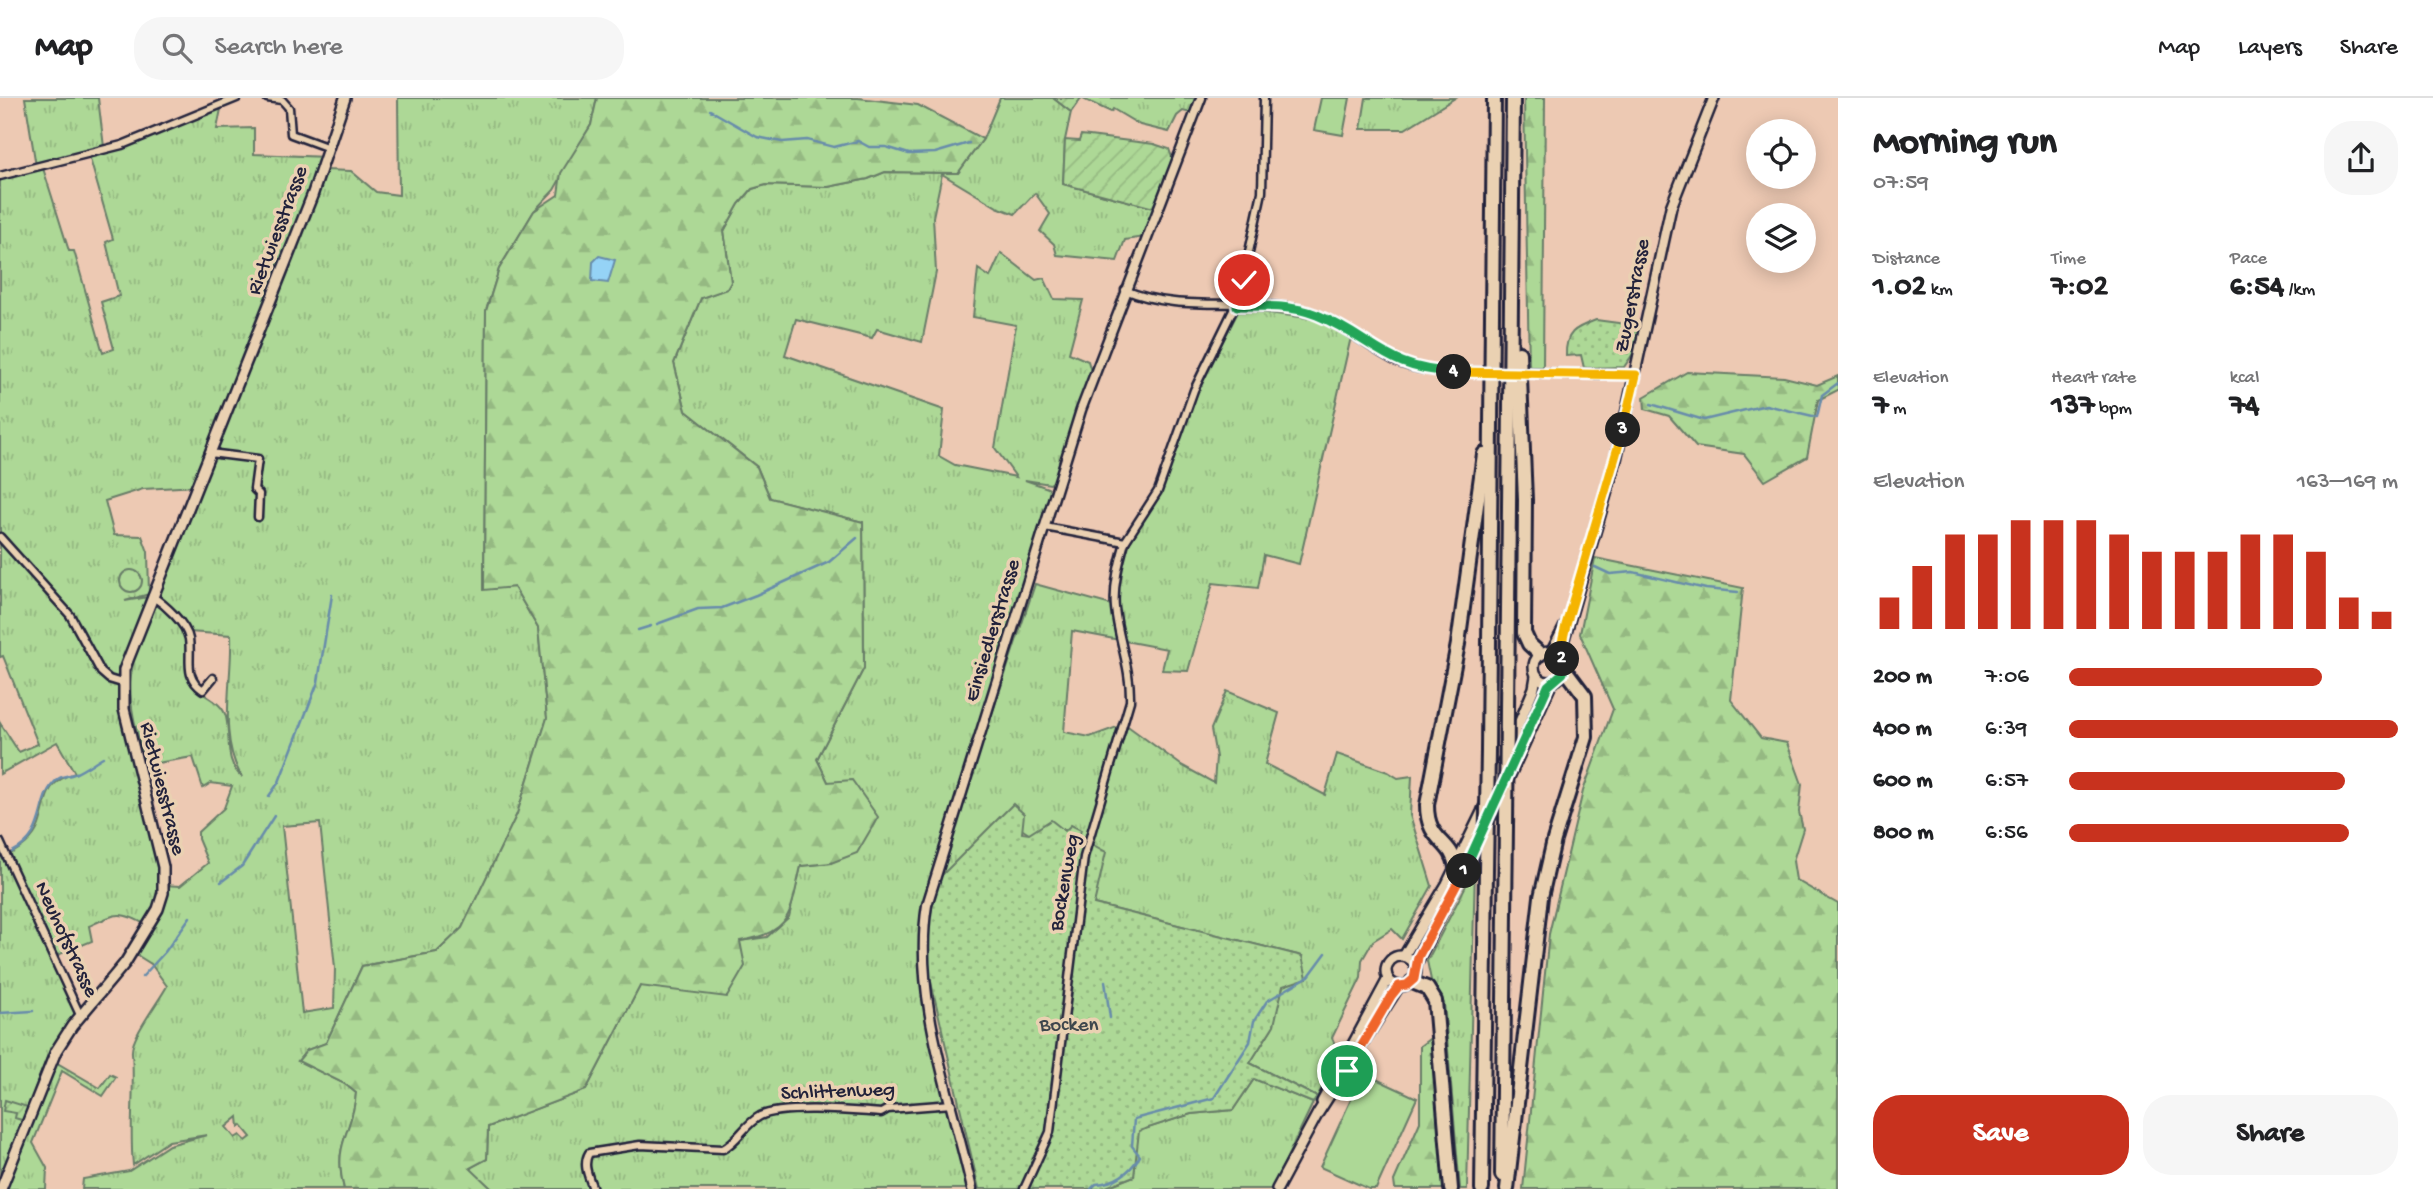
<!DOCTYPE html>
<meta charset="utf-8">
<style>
:root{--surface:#fff;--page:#f6f6f6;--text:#202124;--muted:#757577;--line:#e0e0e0;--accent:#c8321e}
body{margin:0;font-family:"Gochi Hand",sans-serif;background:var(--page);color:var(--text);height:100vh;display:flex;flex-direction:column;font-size:26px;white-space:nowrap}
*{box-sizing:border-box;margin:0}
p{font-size:23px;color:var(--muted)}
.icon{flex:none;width:38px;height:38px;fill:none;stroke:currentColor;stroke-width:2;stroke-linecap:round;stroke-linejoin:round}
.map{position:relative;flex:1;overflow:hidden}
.side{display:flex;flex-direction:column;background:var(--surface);width:595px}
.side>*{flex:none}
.fabs{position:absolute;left:1746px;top:21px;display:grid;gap:14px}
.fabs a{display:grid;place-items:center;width:70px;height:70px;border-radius:50%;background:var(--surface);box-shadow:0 4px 18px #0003;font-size:35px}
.pin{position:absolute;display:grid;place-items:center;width:60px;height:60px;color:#fff;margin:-30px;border:4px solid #fff;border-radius:50%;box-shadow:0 2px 7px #0007}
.km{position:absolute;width:35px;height:35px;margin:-18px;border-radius:50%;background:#222;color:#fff;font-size:19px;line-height:35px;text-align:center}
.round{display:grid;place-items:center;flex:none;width:74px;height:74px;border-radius:28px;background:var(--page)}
.headline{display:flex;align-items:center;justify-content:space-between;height:119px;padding:0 35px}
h1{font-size:38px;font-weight:700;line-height:52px}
.stats{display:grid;grid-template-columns:repeat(3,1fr);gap:10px;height:119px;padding:7px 35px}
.stats div{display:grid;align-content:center}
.stats b{font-size:30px;font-weight:700}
.stats small{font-size:19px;font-weight:400}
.stats p{font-size:19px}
.chart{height:196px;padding:14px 35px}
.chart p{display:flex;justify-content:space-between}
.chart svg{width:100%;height:126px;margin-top:7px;stroke:var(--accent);stroke-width:6}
.action{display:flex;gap:14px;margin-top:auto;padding:14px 35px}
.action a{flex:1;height:80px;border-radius:28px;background:var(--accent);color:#fff;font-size:28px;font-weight:700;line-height:80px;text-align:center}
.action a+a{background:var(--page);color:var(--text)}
ul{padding:0 35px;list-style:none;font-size:23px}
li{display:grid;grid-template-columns:112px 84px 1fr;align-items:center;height:52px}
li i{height:18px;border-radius:9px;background:var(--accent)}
header{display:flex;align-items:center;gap:42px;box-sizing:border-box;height:98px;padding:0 35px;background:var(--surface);border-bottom:2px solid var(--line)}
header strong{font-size:33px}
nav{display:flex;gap:38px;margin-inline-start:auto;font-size:24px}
.search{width:490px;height:63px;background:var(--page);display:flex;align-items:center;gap:18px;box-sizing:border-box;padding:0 24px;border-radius:28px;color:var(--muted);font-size:26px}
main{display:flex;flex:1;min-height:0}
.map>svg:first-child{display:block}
</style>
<header>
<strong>Map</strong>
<div class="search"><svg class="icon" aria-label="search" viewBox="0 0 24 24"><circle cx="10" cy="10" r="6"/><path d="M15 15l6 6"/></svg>Search here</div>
<nav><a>Map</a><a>Layers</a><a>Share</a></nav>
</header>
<main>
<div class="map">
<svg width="1838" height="1091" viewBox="0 0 1838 1091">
<defs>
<pattern id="grass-tufts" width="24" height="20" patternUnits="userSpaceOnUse" patternTransform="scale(1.75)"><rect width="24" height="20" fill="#add896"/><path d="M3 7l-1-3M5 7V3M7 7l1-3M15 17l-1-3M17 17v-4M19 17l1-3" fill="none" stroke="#95b982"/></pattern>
<pattern id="forest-firs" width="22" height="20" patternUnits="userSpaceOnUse" patternTransform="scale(1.75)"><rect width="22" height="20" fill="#add896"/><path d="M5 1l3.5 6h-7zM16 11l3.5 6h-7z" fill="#95b982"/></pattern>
<pattern id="park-dots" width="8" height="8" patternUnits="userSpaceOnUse" patternTransform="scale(1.75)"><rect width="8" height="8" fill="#add896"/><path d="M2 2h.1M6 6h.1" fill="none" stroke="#95b982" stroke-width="1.8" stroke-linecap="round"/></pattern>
<pattern id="garden-furrows" width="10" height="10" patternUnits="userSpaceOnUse" patternTransform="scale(1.75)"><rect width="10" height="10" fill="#add896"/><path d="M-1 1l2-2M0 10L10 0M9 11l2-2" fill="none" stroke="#95b982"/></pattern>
</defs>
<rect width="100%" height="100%" fill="#edc9b3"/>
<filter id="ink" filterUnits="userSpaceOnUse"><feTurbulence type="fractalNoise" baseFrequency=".0143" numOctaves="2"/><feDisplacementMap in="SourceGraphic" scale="14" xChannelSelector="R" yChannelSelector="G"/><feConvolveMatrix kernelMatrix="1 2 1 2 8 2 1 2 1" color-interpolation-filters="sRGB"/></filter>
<g filter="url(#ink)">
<g fill="url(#grass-tufts)" stroke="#687d68" stroke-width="2" fill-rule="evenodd">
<path d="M25,0H98L104,49L122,47L222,6L217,31L254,30V56L326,59L197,388L143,391L105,403L114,437L142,438L148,454L149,496L125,503L148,499L119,579L111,580L122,585L163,787L180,788L208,765L198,741V734L224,710L232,688L211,685L203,690L193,659L145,667C125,589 123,579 155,505H159C168,513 182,527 186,538C191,553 181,573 191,586C201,598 222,602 226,619C231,640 224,664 242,679C217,638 233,584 231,537L189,534L157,495L325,72L351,73L376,94L399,97L398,0H597L591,27L554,92L534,113L499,171L486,213L484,491L514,489L538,530L547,620L517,716L462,830L437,854L362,868L326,945L307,952L298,963L345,986L356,995C353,1036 332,1043 344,1091H82L83,1081L129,1073L169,1047L207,1037L169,1043L133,1067C129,1029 135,991 132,955C130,940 160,902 167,888L151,866L132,854L148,828C120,812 117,815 89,828L92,843L55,858L80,917L56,953L51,949L34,993V1008L52,962L100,990L110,976L116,979L103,998L62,973L33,1045L47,1070L46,1091H0V744L7,758C20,751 34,742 39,727C48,701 43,685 75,675L57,644L0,676V625L19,654L38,646L3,558L0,559V78L36,68ZM88,54L113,141L106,144L119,198L101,204L114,251L103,255L74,153H69L42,67ZM320,725L335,870L334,910L302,915L282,728ZM238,1019L239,1029L241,1027L251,1039L246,1043L240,1037L235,1040L226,1029Z"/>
<path d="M1000,0H1053L1071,14L1065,42L1063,86L1154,110L1144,139L1125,142L1117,163L1057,157L1054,146L1040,133L1050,116L1035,95L1015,116L997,109L942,76L933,119L936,174L922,244L877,231L872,240L796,221L785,257L944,312L939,358L955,367L1016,379L995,350L1016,227L973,219L978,171L990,179L1001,155L1036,182L1044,180L1054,201L1083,202L1069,255L1088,263L1092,277L1054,383L1050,386L1025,382L1048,390L1052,396L924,825L919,853L921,883L972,1091H492L469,1070L487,1061L488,1029L586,992L640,888L740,843L767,839L789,819L801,768L831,765L828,684L817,661L864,570L863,424L770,400L757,369L686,313L674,265L701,200L726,191L731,184L724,133L739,106L752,91L766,87L828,89L868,81L885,74L958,75L983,41Z"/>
<path d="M1081,0H1197L1191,15L1183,13L1177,18L1169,34L1140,27L1113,11L1111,14Z"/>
<path d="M1366,0H1455L1405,31H1361Z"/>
<path d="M1252,213L1316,221L1351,239L1299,466L1264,457L1258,490L1213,485L1188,573L1162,572L1167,551L1072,533L1064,634L1090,639L1125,626L1181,667L1214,685L1216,659L1211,631L1227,593L1279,615L1265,666L1325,697L1337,656L1388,674L1398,680L1412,678L1410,717L1432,788L1402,841L1392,831L1373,843L1362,862L1361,880L1332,940L1340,957L1317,999L1250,965L1272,930L1283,888L1302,858L1094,806L1089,743L1079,739L1080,732L1061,731L1029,736L1021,731L937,782L1035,486L1115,508L1119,528V476L1129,444L1159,396L1195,297L1238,214Z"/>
<path d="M1475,770L1467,1091H1460L1444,905L1432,887L1427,863Z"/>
<path d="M1254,981L1313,1005L1272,1091H1101L1134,1078L1138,1033L1191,1016L1233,1012Z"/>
</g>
<g fill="url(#forest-firs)" stroke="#687d68" stroke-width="2">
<path d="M597,0H858L918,7L983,41L958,75L885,74L868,81L828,89L766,87L752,91L739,106L724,133L731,184L727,191L701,200L674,265L686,313L757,369L770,400L863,424L864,570L817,661L828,684L852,682L878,719L857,755L831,765L801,768C790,814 793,835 740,843L745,868L727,899L640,888L586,992L488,1029L487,1061L470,1070L492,1091H344C332,1043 353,1036 356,995L345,986L298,963L307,952L326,945L362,868L437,854L462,830L517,716L547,620L538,530L514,489L484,492L486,213L499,171L534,113L558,97L561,75L591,27Z"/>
<path d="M1524,0H1545L1543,269H1529Z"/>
<path d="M1687,274L1784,279L1817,287L1838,278V292L1818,302L1807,359L1765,383L1744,356L1696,349L1669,318L1645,311L1644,299Z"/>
<path d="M1595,460L1743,490L1731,602L1761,640L1787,645L1802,686L1799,714L1803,731L1793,763L1796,782L1838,806V1091H1523L1549,836L1583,693L1613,611L1580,536Z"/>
<path d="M1432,939L1444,1091H1395L1394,1083L1420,1024V948Z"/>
</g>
<g fill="url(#park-dots)" stroke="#687d68" stroke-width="2">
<path d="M1596,222L1641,228L1637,250L1624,269L1584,270L1581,257L1566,258C1565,234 1575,230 1596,222Z"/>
<path d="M1013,706L1024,716L1022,735L1029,736L1051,722L1065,733L1071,727L1081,732L1079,739L1106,754L1094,806L1302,858L1307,880L1283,888L1274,927L1250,965L1317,999L1313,1005L1254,981L1233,1012L1191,1016L1139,1033L1134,1078L1101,1091H979L924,854L937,782Z"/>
</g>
<g fill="url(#garden-furrows)" stroke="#687d68" stroke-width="2">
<path d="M1053,0H1081L1071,14Z"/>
<path d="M1081,37L1154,46L1169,51L1173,62L1154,110L1063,86L1065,42L1079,43Z"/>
<path d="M5,1002L34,1011L28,1024L15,1020L16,1015L3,1013Z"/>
</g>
<g fill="#add896" stroke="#687d68" stroke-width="2">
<path d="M1321,0H1350L1343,37L1314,32Z"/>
<circle cx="131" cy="483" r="11"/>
<path d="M1363,975L1417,1000L1376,1091H1369L1320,1069Z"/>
</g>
<path fill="#95d3f6" stroke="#678cab" stroke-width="2" d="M599,158L615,162L608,185L592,183L593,164Z"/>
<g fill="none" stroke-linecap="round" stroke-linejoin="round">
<g stroke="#678cab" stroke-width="2.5">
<path d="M710,12L757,39L782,44L807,42L834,49L858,43L869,49H886L909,56L935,55L969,45"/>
<path d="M1651,306L1704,322L1766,307L1817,319L1822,297L1838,285"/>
<path d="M1595,469L1610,476L1633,474L1706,491L1738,494"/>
<path d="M657,526L698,511L722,510L756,497L829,464L857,440"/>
<path d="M638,532L651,528"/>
<path d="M269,698L279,684L318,584L332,497"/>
<path d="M12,754C50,735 33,701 58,681C62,678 69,678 74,676C84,672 94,664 103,659"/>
<path d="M221,784L242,768L274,718"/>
<path d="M142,879L165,854L190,819"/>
<path d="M1105,883L1110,920"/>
<path d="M0,915L33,913"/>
<path d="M1091,1091L1096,1086C1116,1085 1130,1074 1140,1058L1132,1048L1134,1021L1214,1000L1250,944L1254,923L1267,903L1309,878L1326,855"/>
</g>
<defs>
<g id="minor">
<path d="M267,0L282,2L289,10L291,36L329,50"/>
<path d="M0,78L122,47L237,0"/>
<path d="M1125,192C1181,216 1243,198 1301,212C1337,220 1363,247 1395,263C1419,274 1444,273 1469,274"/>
<path d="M1540,275L1636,277"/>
<path d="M210,355L258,361L254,391L259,396L258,419"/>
<path d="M1045,429L1125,444L1158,393L1194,292L1239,200L1262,94L1264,0"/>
<path d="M0,439L70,517L101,574L109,581L122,585"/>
<path d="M152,498C164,506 186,525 189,541C192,562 183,578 203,592L213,580"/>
<path d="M0,744L80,917"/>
<path d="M593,1091C589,1079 582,1067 589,1055L640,1047L723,1051C738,1043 745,1026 760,1018C783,1007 853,1013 881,1015L888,1011L952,1006"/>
<path d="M1024,1091L1050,1034L1084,759L1130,603C1131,570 1118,541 1115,510C1113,488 1119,465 1125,444"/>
</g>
<path id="tertiary" d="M972,1091C952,1001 912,900 927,807L1081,312L1201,0"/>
<g id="secondary">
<path d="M1552,553L1565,528"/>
<circle cx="1549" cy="569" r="15"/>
<path d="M1559,558L1616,362L1671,109L1714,0"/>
<circle cx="1401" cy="873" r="15"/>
<path d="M1404,858L1447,786L1482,714L1534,590L1536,578"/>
<path d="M1415,868L1496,708L1552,584"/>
<path d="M1322,1004L1388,881"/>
<path d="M1,1091L56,953L72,928L125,865L158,811L163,795V769L124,611V572L312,98L345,0"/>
<path d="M1277,1091L1318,1015L1399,888"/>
</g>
<g id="motorway">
<path d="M1519,255L1525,402L1524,535L1529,546L1540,556"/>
<path d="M1507,612L1513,0"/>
<path d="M1488,653L1494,0"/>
<path d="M1456,769C1452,741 1427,745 1427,707L1458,546L1484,356"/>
<path d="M1412,884L1427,890L1435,903L1451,1091"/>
<path d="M1502,1077L1506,729"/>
<path d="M1482,1091L1486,772"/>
<path d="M1507,1091L1541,799L1554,742L1586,639L1585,598L1564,570"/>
</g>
</defs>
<use href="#minor" stroke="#22223b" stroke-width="11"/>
<use href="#tertiary" stroke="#22223b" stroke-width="13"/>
<use href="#secondary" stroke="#22223b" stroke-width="14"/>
<use href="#motorway" stroke="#22223b" stroke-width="18"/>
<use href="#minor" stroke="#ead1b2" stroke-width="6"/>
<use href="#tertiary" stroke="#ead1b2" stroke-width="8"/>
<use href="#secondary" stroke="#ead1b2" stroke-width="9"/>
<use href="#motorway" stroke="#ead1b2" stroke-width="12"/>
<defs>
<path id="minor-bridge" d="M1469,274L1540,275"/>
<g id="motorway-bridge">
<path d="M1506,729L1507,612"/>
<path d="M1486,772L1488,653"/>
</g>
</defs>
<use href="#minor-bridge" stroke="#22223b" stroke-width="11" stroke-linecap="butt"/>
<use href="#motorway-bridge" stroke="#22223b" stroke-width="18" stroke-linecap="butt"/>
<use href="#minor-bridge" stroke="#ead1b2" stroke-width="6"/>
<use href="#motorway-bridge" stroke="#ead1b2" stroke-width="12"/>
</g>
</g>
<g fill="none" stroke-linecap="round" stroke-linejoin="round" filter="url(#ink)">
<defs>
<path id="split-1" d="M1347,973L1391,898L1399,888L1407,887L1414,881L1418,859L1464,773"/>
<path id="split-2" d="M1464,773L1544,597L1548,588L1563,575L1562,561"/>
<path id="split-3" d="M1562,561L1559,558L1566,527L1623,332"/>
<path id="split-4" d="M1454,274L1636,277L1623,332"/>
<path id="split-5" d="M1244,182L1237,208C1263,208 1292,207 1317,217C1373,240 1386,272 1454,274"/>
</defs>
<use href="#split-1" stroke="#fff" stroke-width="14"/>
<use href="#split-2" stroke="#fff" stroke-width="14"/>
<use href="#split-3" stroke="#fff" stroke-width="14"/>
<use href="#split-4" stroke="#fff" stroke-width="14"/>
<use href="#split-5" stroke="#fff" stroke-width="14"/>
<use href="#split-1" stroke="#f0652b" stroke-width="9"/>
<use href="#split-2" stroke="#22a559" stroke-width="9"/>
<use href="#split-3" stroke="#f5b400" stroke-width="9"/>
<use href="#split-4" stroke="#f5b400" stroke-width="9"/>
<use href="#split-5" stroke="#22a559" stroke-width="9"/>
</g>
<g text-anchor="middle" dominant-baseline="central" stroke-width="7" stroke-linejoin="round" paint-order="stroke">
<g font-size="21" fill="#22223b" stroke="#ead1b2">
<text transform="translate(279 133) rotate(-69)">Rietwiesstrasse</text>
<text transform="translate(1634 198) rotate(-79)">Zugerstrasse</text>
<text transform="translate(994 533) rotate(-73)">Einsiedlerstrasse</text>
<text transform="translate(161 691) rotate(76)">Rietwiesstrasse</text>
<text transform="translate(1066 785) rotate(-80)">Bockenweg</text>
<text transform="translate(65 842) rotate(65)">Neuhofstrasse</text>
<text transform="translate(838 995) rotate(-2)">Schlittenweg</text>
</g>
<g font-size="21" fill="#3e464d" stroke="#ead1b2">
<text x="1069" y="928">Bocken</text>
</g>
</g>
</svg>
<div class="fabs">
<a><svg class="icon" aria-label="locate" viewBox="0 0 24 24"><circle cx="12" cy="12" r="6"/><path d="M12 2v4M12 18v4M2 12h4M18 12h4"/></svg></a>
<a><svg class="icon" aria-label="layers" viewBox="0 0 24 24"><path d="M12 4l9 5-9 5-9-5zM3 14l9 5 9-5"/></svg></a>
</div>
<div class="pin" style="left:1347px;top:973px;background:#1e9e55"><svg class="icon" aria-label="arrive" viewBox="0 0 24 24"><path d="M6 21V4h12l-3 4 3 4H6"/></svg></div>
<div class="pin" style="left:1244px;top:182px;background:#d93025"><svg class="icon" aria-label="check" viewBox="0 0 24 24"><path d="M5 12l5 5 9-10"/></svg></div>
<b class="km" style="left:1464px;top:773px">1</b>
<b class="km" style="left:1562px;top:561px">2</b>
<b class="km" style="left:1623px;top:332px">3</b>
<b class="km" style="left:1454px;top:274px">4</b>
</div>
<section class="side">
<div class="headline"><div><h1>Morning run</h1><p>07:59</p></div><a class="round"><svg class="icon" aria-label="share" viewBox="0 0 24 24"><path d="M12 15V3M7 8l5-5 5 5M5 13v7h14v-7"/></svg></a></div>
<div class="stats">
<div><p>Distance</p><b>1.02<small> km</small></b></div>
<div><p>Time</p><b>7:02</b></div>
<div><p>Pace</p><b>6:54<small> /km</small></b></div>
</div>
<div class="stats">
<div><p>Elevation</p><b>7<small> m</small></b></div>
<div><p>Heart rate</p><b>137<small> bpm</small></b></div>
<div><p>kcal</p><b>74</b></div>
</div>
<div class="chart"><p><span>Elevation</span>163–169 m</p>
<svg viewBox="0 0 160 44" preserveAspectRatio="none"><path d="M5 44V33M15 44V22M25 44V11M35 44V11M45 44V6M55 44V6M65 44V6M75 44V11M85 44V17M95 44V17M105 44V17M115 44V11M125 44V11M135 44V17M145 44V33M155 44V38"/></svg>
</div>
<ul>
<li><b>200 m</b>7:06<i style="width:77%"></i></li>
<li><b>400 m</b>6:39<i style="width:100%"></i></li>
<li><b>600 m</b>6:57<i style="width:84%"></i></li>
<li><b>800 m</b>6:56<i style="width:85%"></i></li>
</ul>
<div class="action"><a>Save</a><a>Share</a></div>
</section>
</main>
